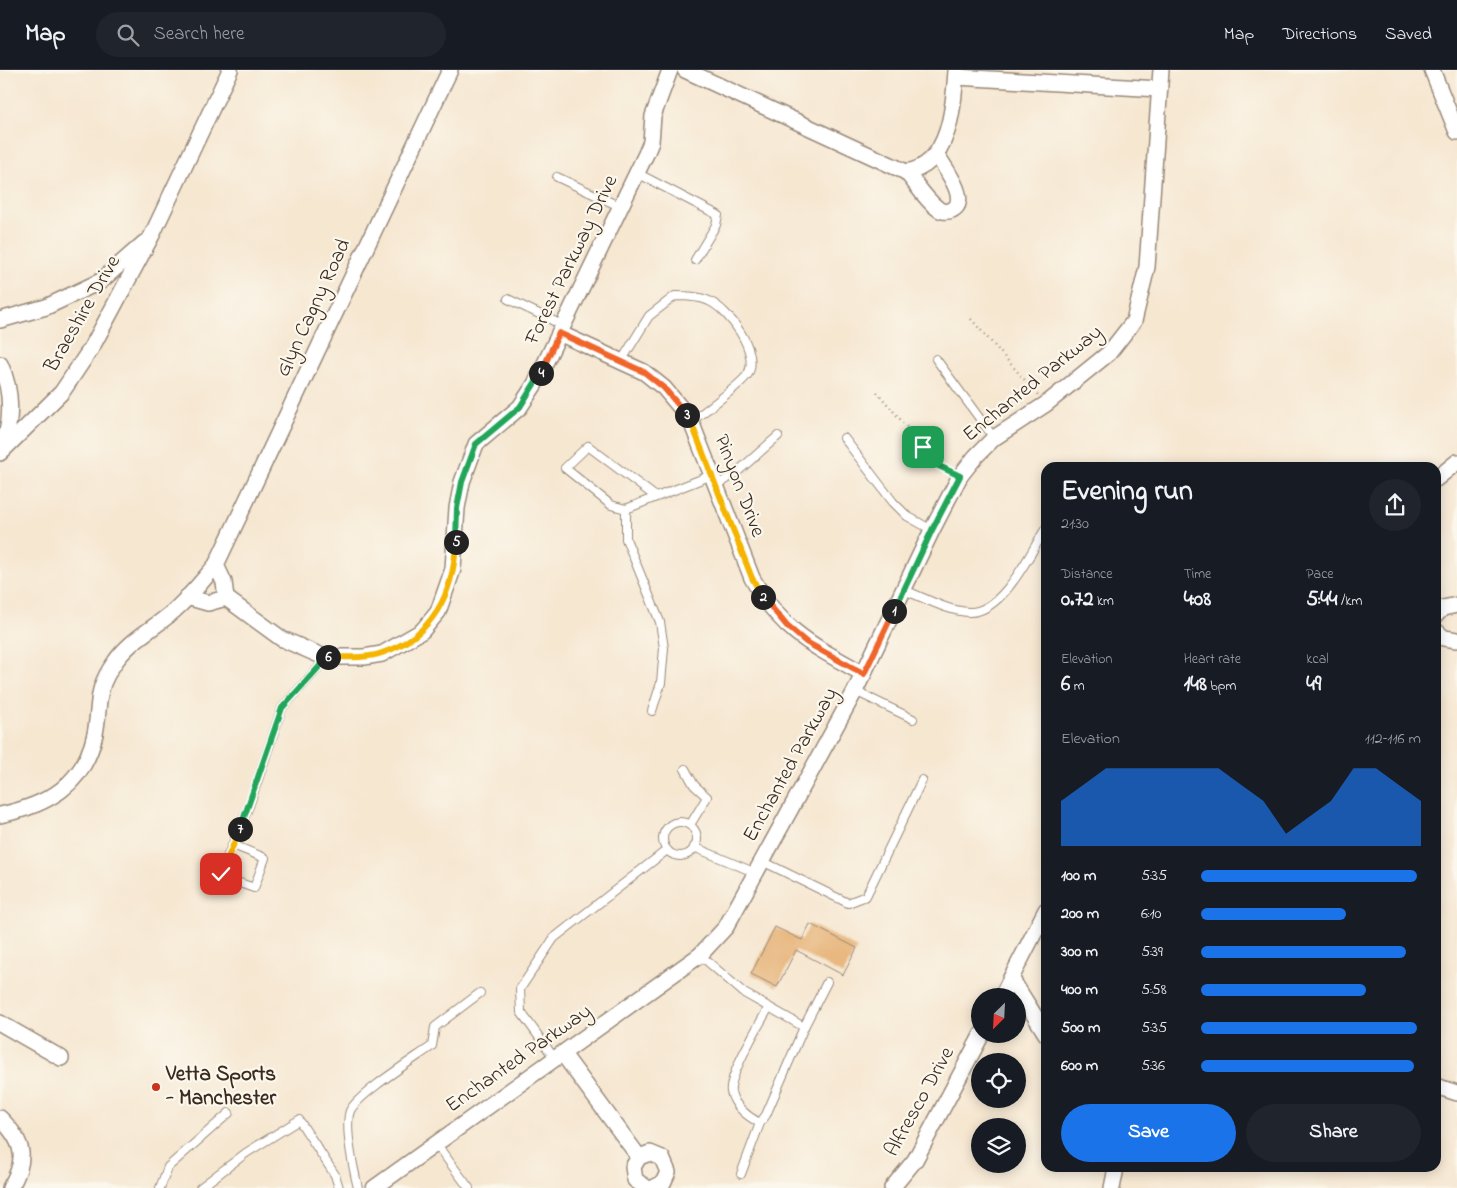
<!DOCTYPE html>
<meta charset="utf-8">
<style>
:root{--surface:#171b24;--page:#20242c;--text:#f1f3f6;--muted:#9ea1a6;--line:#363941;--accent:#1a73e8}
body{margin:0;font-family:"Indie Flower",sans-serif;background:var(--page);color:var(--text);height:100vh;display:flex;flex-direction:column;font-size:19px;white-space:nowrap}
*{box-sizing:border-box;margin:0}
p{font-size:16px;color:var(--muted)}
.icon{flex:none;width:28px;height:28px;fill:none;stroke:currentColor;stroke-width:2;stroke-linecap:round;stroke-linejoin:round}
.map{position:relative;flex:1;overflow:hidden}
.side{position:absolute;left:1041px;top:392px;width:400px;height:710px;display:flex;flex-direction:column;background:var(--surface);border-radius:15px;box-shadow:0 2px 12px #0003}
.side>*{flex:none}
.needle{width:32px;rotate:204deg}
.fabs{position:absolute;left:971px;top:918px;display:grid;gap:10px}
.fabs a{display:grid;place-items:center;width:55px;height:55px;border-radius:50%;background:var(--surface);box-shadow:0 2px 12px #0003;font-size:25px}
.pin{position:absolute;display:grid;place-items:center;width:42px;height:42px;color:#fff;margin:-21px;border-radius:10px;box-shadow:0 2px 8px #0006}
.km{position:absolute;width:25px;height:25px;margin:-12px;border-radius:50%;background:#222;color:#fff;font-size:14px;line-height:25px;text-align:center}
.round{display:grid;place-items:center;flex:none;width:52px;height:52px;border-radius:26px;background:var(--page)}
.overview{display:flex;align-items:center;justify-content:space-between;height:85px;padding:0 20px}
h1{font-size:28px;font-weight:700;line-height:38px}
.metrics{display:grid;grid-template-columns:repeat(3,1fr);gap:8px;height:85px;padding:5px 20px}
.metrics div{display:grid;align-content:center}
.metrics b{font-size:21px;font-weight:700}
.metrics small{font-size:14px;font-weight:400}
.metrics p{font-size:14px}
.chart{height:140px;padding:10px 20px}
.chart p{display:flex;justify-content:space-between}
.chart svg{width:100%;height:90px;margin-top:5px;fill:var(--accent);opacity:.7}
.cta{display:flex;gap:10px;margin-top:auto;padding:10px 20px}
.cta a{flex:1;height:58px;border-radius:30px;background:var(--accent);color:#fff;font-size:20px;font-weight:700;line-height:58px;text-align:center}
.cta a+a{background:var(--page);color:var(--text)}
ul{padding:0 20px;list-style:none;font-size:16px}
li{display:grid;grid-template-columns:80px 60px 1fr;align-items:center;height:38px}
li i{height:12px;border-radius:6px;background:var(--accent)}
header{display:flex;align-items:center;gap:30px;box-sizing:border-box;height:70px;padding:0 25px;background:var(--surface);border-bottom:1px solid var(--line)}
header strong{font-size:24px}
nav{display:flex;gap:28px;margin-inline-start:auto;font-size:18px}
.search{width:350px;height:45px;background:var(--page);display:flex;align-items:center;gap:12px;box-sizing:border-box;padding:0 18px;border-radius:28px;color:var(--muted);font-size:19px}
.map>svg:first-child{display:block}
</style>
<header>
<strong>Map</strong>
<div class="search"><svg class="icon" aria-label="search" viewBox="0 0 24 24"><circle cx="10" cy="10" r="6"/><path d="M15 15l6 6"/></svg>Search here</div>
<nav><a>Map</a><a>Directions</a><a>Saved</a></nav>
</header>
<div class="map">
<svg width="1457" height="1118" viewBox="0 0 1457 1118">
<rect width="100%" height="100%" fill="#fbf7ec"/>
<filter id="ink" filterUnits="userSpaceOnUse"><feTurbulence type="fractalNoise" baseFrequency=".02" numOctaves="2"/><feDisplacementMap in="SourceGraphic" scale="10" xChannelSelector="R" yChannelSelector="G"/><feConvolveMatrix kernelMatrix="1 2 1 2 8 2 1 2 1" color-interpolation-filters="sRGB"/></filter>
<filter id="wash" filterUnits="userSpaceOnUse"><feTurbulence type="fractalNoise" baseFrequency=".0096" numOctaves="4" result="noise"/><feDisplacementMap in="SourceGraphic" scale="20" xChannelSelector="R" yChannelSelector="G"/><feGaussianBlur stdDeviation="1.12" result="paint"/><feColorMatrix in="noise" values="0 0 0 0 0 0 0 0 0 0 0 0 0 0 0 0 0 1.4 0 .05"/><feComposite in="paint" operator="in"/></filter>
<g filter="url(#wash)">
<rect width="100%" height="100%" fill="#f6e7d1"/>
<g id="blocks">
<path fill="#e8b880" d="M810,854L857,878L843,905L796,880L777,917L751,904L775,857L802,870Z"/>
</g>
</g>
<g filter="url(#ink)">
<use href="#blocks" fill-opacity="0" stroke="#988878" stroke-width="1"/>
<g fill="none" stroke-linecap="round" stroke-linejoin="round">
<defs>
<g id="service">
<path d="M637,103L718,145L716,155L695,190"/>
<path d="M557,107L621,137"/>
<path d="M508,229L562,255"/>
<path d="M936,289L994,368"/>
<path d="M622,290L649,246L675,226C686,226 699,226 709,231C729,240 760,282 748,304C740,316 704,341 691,352"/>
<path d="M844,368L893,432L907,446L932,460"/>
<path d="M716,416L736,403L778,366"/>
<path d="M656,427L588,376L565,398L611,435L626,439L712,405"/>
<path d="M626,439V469L660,552L664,578L661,613L652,641"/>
<path d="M904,520C925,528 947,541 969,542C1003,543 1030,483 1046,458"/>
<path d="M855,621L913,649"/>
<path d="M685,699L694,715L707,727L690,755"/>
<circle cx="680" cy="769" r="17"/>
<path d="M233,775L265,788L254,818L223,807L221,802L249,736L282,638L319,597L324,587"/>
<path d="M694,777L756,803"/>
<path d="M762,791L848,833L866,826L922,710"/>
<path d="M700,885L744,923L804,957L766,1045L760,1053C748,1047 734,1036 731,1022C728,1006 760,953 769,937"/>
<path d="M804,957L827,912"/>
<path d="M555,989L521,942L520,919L554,868L667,780"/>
<path d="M436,1074L469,1118"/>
<path d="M741,1104L760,1053"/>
<path d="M160,1118L168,1097L229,1043"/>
<path d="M200,1118L246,1083L299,1050L335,1105L339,1118"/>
<path d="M358,1118C354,1101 344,1058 350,1041C358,1024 414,989 432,976L435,957L480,923"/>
</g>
<g id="minor">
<path d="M685,0L906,102C950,96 954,35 956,0"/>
<path d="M1432,0L1457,62"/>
<path d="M956,7L1159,19"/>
<path d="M906,102C916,113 925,129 937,138C941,142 947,142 952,140C971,131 944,97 937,85"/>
<path d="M0,250L46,237L101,211L144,173"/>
<path d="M559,263L644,302L664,318L690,349L752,508C782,562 812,575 864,604"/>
<path d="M0,294C13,322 12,351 2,379"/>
<path d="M0,383L62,322L92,277L152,165L230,0"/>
<path d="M1436,409L1457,392"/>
<path d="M216,495L224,512L226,528L282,569"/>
<path d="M187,527L208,533L226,528"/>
<path d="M1436,545L1443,538L1457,535"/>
<path d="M1436,561L1444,568L1457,570"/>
<path d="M287,571L324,587H364L382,584L422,561L438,542L453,499L457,438L462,412L476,374L520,337L535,314L646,84L651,72L653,46L670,0"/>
<path d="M0,745C48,735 84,715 95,664C101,634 94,621 115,592C131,568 158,557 178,537C192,524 204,509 216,495L450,0"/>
<path d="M1011,908L1046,964"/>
<path d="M1002,926L1046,840"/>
<path d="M0,953L61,988"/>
<path d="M563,984L639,1087"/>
<path d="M1436,1016L1457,1023"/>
<path d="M0,1048C24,1072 28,1088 10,1118"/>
<path d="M374,1118L700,885L726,857L855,621L932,460L960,406L976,386L994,368L1046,334L1109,283L1134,251L1147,197L1161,0"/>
<path d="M647,1118L635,1110L633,1097L639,1087L650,1083L662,1088L668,1102L663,1113L653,1118"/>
<path d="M892,1118L915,1090L982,964"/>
<path d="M1112,1118L1116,1098"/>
</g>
</defs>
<use href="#service" stroke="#988878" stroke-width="10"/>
<use href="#minor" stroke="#988878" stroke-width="18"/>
<g stroke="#988878" stroke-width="2.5" stroke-dasharray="1 4" stroke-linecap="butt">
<path d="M971,249L1038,325"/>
<path d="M877,322L939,395L948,400"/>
</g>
<use href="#service" stroke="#fff" stroke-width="8"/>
<use href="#minor" stroke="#fff" stroke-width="15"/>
</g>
</g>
<g fill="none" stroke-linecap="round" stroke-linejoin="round" filter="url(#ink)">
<defs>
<path id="split-1" d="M894,541L932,460L960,406L939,396L923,377"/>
<path id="split-2" d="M763,527L787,556L806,572L864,604L894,541"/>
<path id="split-3" d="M687,345L691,352L752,508L763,527"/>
<path id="split-4" d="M541,303L559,263L644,302L664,318L687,345"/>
<path id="split-5" d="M456,472L457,438L462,412L476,374L520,337L541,303"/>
<path id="split-6" d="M328,587C345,587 365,589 382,583C433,566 454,523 456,472"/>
<path id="split-7" d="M240,759L282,638L319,597L324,587H328"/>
<path id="split-8" d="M221,804L240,759"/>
</defs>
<use href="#split-1" stroke="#fff" stroke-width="10"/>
<use href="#split-2" stroke="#fff" stroke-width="10"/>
<use href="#split-3" stroke="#fff" stroke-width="10"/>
<use href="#split-4" stroke="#fff" stroke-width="10"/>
<use href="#split-5" stroke="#fff" stroke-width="10"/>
<use href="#split-6" stroke="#fff" stroke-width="10"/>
<use href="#split-7" stroke="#fff" stroke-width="10"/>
<use href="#split-8" stroke="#fff" stroke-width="10"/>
<use href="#split-1" stroke="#22a559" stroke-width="6"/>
<use href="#split-2" stroke="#f0652b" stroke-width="6"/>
<use href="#split-3" stroke="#f5b400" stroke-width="6"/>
<use href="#split-4" stroke="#f0652b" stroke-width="6"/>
<use href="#split-5" stroke="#22a559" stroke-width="6"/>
<use href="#split-6" stroke="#f5b400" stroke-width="6"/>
<use href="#split-7" stroke="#22a559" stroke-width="6"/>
<use href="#split-8" stroke="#f5b400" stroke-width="6"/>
</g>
<circle fill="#c8321e" stroke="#fbf7ec" stroke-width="2" cx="156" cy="1017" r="5"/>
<g text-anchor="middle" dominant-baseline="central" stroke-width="4.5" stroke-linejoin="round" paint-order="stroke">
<g font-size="21" fill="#3b2a1e" stroke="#fbf7ec">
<text transform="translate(572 190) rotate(-64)">Forest Parkway Drive</text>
<text transform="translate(314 238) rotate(-65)">Glyn Cagny Road</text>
<text transform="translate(83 244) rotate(-60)">Braeshire Drive</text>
<text transform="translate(1033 314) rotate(-39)">Enchanted Parkway</text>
<text transform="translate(739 416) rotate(69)">Pinyon Drive</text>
<text transform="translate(791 695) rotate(-61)">Enchanted Parkway</text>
<text transform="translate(519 989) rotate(-35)">Enchanted Parkway</text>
<text transform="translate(920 1032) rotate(-61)">Alfresco Drive</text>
</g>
<g font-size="21" font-weight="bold" fill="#3b2a1e" stroke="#fbf7ec" text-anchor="start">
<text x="166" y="1005">Vetta Sports<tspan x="166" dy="24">- Manchester</tspan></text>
</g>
</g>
</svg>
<div class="fabs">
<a><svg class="needle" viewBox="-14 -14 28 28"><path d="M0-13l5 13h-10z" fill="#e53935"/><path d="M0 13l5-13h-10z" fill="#9ea1a6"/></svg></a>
<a><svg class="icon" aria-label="locate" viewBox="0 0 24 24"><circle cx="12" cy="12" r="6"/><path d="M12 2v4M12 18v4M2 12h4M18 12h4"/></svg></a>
<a><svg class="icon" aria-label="layers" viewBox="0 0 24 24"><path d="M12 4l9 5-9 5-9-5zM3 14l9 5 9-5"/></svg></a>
</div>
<div class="pin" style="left:923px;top:377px;background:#1e9e55"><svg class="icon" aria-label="arrive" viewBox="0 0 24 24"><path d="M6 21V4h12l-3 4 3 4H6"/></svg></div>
<div class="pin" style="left:221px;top:804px;background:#d93025"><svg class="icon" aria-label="check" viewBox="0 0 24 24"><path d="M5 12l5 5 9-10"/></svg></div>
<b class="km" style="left:894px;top:541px">1</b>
<b class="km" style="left:763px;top:527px">2</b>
<b class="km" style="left:687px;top:345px">3</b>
<b class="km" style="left:541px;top:303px">4</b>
<b class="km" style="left:456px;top:472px">5</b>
<b class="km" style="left:328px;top:587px">6</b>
<b class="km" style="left:240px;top:759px">7</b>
<section class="side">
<div class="overview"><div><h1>Evening run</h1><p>21:30</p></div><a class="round"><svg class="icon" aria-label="share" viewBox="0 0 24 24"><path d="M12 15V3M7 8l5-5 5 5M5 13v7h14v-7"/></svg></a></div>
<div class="metrics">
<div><p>Distance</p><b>0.72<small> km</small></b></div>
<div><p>Time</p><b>4:08</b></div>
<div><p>Pace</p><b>5:44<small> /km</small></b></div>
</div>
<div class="metrics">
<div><p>Elevation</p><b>6<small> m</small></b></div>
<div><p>Heart rate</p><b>148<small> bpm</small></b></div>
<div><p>kcal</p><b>49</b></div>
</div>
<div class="chart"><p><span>Elevation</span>112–116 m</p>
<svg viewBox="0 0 160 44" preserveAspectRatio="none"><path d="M0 44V22L10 14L20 6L30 6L40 6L50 6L60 6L70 6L80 14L90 22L100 38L110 30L120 22L130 6L140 6L150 14L160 22V44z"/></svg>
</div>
<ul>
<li><b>100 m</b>5:35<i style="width:98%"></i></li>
<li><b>200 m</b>6:10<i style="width:66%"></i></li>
<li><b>300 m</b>5:39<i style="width:93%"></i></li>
<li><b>400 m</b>5:58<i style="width:75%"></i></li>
<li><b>500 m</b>5:35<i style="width:98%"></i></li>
<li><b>600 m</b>5:36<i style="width:97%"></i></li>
</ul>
<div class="cta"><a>Save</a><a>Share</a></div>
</section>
</div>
